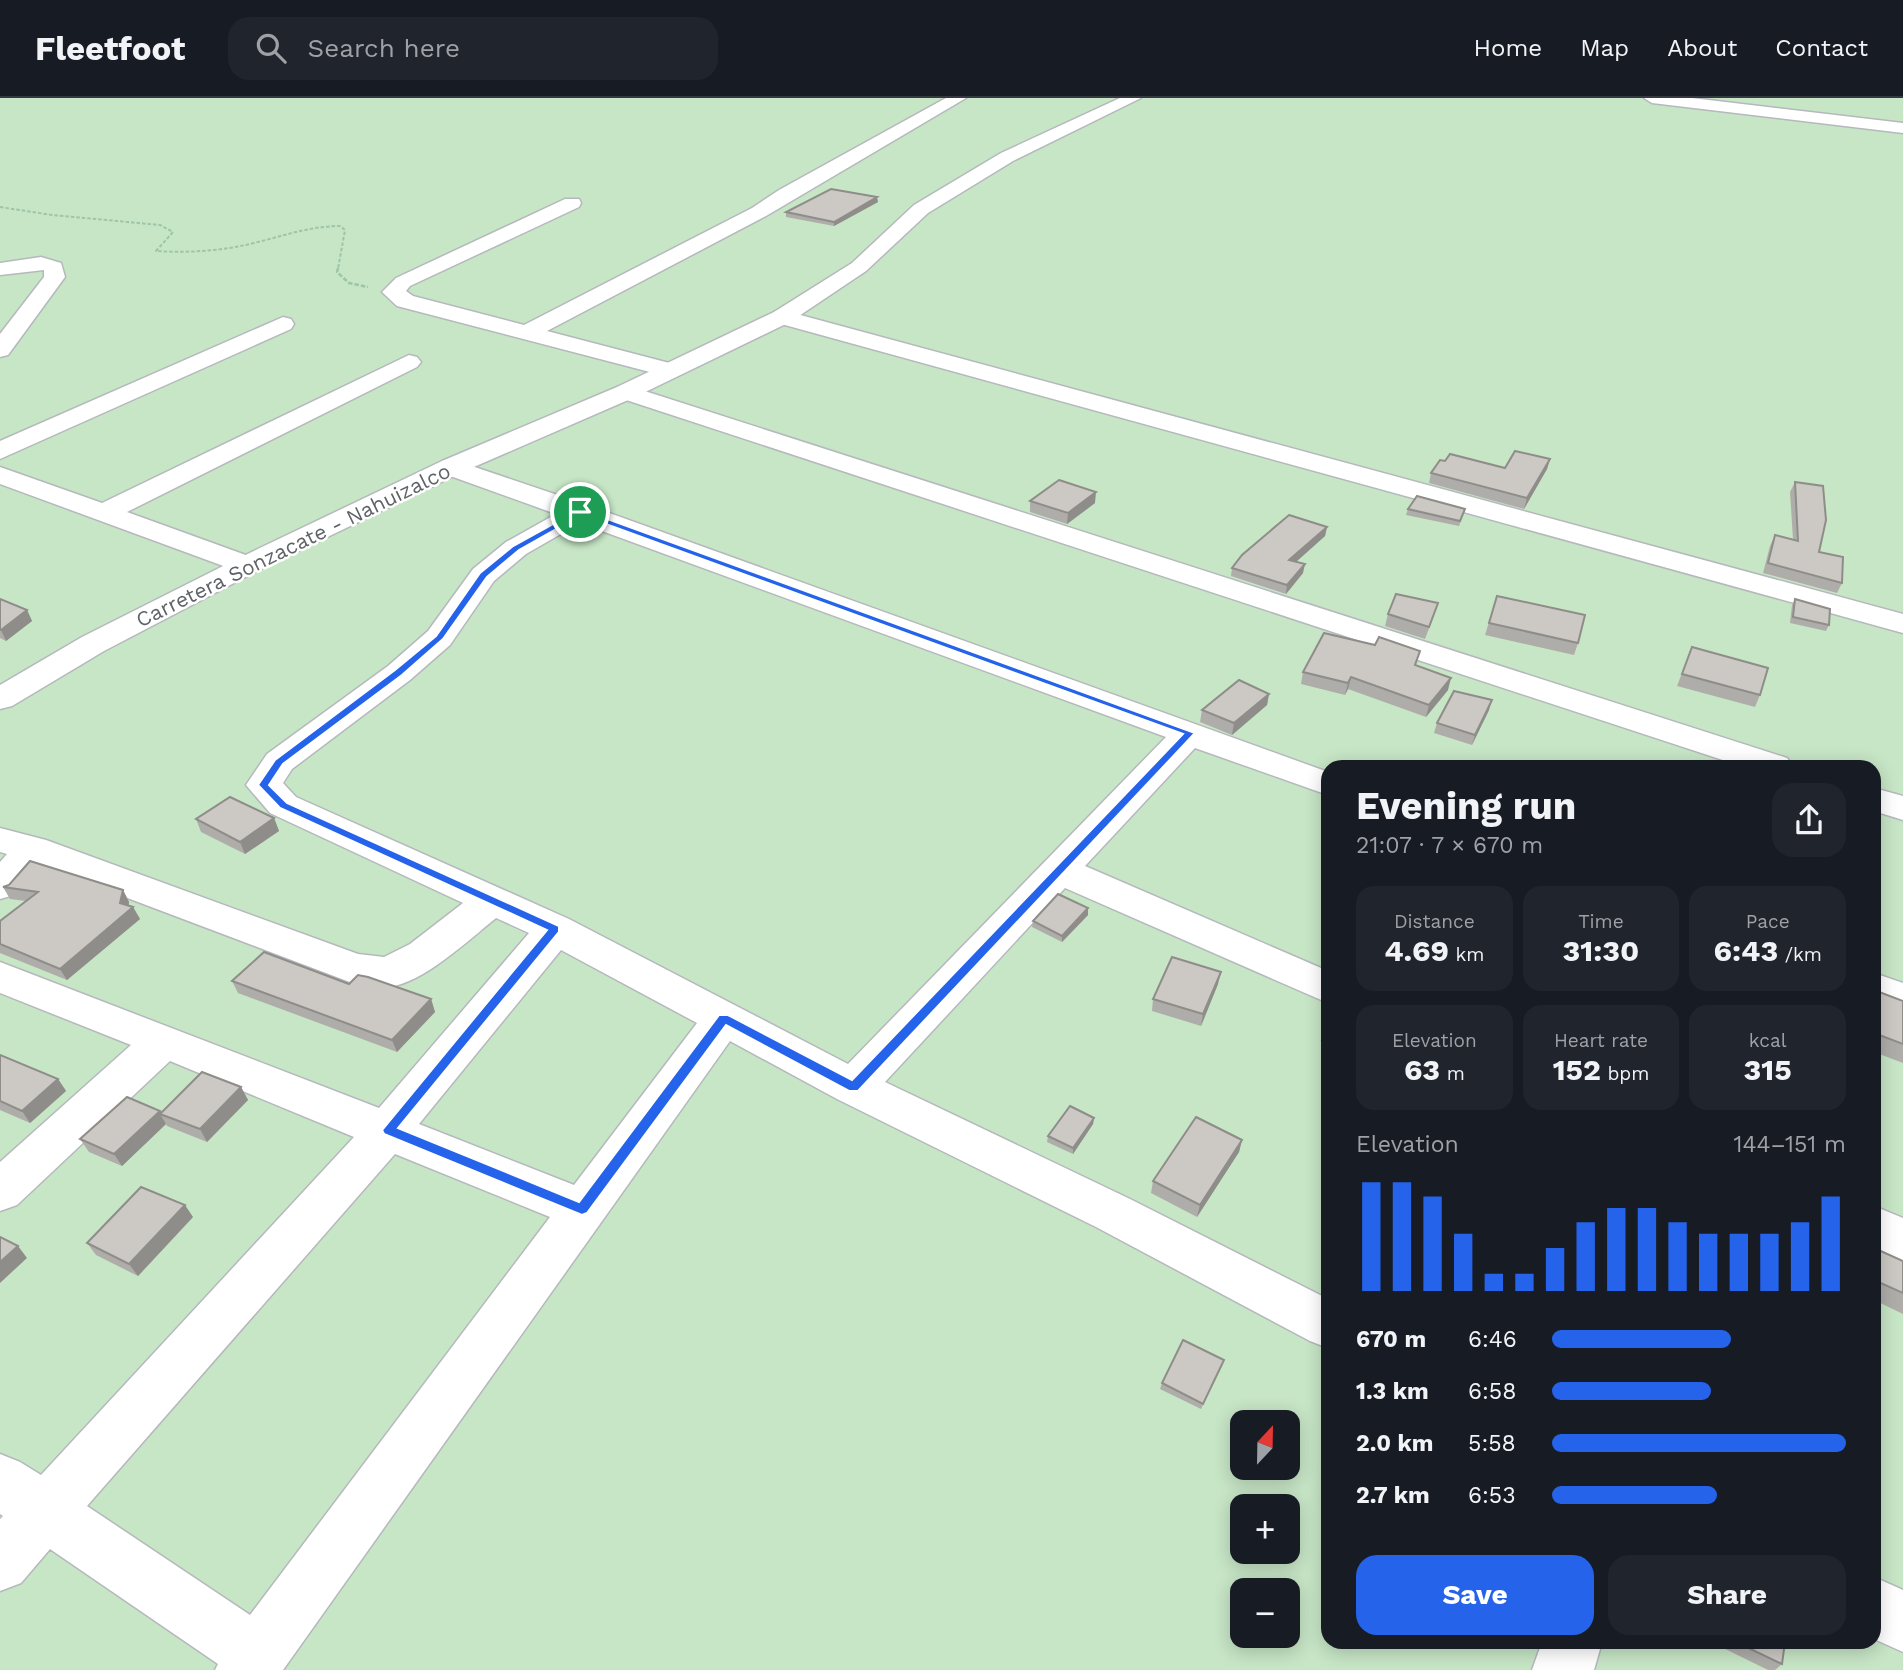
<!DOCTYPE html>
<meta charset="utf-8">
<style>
:root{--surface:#171b24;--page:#20242c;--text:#f1f3f6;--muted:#9ea1a6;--line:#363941;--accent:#2563eb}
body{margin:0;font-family:"Work Sans",sans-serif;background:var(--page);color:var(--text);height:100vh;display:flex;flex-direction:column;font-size:26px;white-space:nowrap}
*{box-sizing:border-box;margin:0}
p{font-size:23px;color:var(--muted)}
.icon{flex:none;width:38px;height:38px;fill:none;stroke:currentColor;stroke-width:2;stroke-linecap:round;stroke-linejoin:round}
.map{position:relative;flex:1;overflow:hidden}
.sheet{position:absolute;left:1321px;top:662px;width:560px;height:889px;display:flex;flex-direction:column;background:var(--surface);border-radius:21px;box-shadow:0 4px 18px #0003}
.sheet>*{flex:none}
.needle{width:46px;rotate:22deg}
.tools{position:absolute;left:1230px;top:1312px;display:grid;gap:14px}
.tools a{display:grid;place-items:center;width:70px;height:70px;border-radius:14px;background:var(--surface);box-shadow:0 4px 18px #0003;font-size:35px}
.pin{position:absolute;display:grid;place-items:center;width:60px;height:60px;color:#fff;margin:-30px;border:4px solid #fff;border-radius:50%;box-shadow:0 2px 7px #0007}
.round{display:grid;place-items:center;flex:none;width:74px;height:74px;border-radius:21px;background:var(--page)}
.headline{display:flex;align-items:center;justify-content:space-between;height:119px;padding:0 35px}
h1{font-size:38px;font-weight:700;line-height:52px}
.figures{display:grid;grid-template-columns:repeat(3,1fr);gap:10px;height:119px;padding:7px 35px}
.figures div{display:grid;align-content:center;border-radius:18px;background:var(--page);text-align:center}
.figures b{font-size:30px;font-weight:700}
.figures small{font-size:19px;font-weight:400}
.figures p{font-size:19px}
.chart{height:196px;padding:14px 35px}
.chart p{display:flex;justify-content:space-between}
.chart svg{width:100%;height:126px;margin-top:7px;stroke:var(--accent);stroke-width:6}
.primary-button{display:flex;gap:14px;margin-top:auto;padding:14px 35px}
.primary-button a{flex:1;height:80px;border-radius:21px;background:var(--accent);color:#fff;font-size:28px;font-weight:700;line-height:80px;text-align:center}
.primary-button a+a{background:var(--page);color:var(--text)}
ul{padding:0 35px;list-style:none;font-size:23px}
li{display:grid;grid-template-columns:112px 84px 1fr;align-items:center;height:52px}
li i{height:18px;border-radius:9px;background:var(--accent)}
header{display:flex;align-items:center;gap:42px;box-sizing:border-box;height:98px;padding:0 35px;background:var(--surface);border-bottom:2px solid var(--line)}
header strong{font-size:33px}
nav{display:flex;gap:38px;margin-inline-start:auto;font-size:24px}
.search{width:490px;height:63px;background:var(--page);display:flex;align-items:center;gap:18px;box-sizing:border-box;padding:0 24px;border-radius:21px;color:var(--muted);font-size:26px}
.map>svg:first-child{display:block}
</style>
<header>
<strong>Fleetfoot</strong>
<div class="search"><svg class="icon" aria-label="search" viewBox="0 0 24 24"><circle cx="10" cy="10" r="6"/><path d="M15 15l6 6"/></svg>Search here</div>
<nav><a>Home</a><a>Map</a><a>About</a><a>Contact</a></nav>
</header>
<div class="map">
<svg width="1903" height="1572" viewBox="0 0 1903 1572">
<rect width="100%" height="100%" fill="#f0eee8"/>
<path fill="#c7e6c6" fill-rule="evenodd" d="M0,0H1903V1572H0ZM1328,668H1874V1544H1328ZM1242,1325H1288V1370H1242ZM1242,1409H1288V1454H1242ZM1242,1493H1288V1538H1242Z"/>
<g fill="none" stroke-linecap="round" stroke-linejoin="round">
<defs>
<g id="minor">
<path d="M946,0H966L766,118L547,233L677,267L681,272L677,277L669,279L397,208L382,194L396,180L565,101H579L581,105L579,109L410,188L406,193L413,198L524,227L752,110L779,92Z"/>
<path d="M1644,0H1692L1903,25V35L1652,5Z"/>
<path d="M41,159L61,165L65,179L8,257L0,259V236L44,179V172L0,177V165Z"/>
<path d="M782,212L1903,516V535L774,224L771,219L774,214Z"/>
<path d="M283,219L291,221L294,226L291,231L0,361V343Z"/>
<path d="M409,257L417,259L421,264L417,269L127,414L257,461L262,467L257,473L247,476L237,473L0,386V369L102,405Z"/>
<path d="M626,287L1787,660L1793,668H1741L617,299L614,294L617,289Z"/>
<path d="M451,361L590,408L1328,674V697L1195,650L1085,768L1328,873V905L1065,790L885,984L1130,1101L1328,1201V1250L1310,1243L1096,1129L837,1001L730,943L283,1572H215L218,1566L50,1451L21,1485L0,1493V1421L3,1418L0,1416V1356L20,1364L41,1377L354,1039L170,963L17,1107L0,1113V1064L131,947L0,895V864L379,1010L529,835L496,820C470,841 422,886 388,889C378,890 366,887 355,886L40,767L14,797L0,801V764L7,756L0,754V730L46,742L358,856L384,859L410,846L463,805L270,715L246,687L267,656L388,568L428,533L473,471L506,444L556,416L442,375L438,369L442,363ZM580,425L1166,639L848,966L569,821L296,699L283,685L292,671L410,582L450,547L494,483L526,456ZM561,852L697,925L574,1087L419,1026ZM395,1056L550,1119L250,1517L87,1408Z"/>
<path d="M1874,690L1903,698V722L1874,713Z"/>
<path d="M1874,875L1903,885V916L1874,907Z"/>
<path d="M1874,1108L1903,1120V1163L1874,1152Z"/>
<path d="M1874,1479L1903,1492V1554L1874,1541Z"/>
<path d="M1542,1544H1602L1594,1572H1532Z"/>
</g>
<path id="tertiary" d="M1120,0H1141L1013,63L928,115L866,173L790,224L635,299L460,375L257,473L104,553L12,608L0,611V587L82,539L237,461L442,363L617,289L774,214L852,165L914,107L1001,55Z"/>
</defs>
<use href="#minor" stroke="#b5b8bc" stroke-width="3"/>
<use href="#tertiary" stroke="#b5b8bc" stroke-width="3"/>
<path stroke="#9ec5a9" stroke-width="2" stroke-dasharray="3.5 2" stroke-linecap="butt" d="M0,109L52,117L160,127L173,134L156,153C189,155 222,153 254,145C283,138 310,128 340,128L345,132L338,171"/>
<path stroke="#9ec5a9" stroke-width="2.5" stroke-dasharray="4.5 2" stroke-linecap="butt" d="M338,170L337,174L349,185L368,189"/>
<use href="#minor" fill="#fff" fill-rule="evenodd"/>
<use href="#tertiary" fill="#fff" fill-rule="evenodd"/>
</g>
<g fill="#afada9">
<path d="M878,104L834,128L786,119V114Z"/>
<path d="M1550,361L1547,371L1524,411L1429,385L1431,375L1505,370Z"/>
<path d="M1795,384L1819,454L1842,485L1837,495L1763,475L1770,448L1775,437L1793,441L1790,394Z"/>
<path d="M1030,403L1095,405L1067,426L1030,414Z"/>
<path d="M1408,411H1465L1459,428L1406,417Z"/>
<path d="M1327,429L1325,438L1296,464L1303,475L1286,496L1231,478L1232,470Z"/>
<path d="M1497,498L1578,545L1574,557L1485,537Z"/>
<path d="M0,501L27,512L32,523L6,543L0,540Z"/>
<path d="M1795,501L1829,527L1826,533L1790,525L1792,507Z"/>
<path d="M1388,516L1434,517L1425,541L1385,528Z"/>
<path d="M1692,549L1760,597L1755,609L1677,588Z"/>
<path d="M1416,568L1448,592L1426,619L1348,591L1345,597L1301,586L1303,574Z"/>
<path d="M1269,596L1267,607L1232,637L1200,624L1202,612Z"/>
<path d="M1489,612L1472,647L1434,635L1437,625Z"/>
<path d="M274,720L279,733L245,756L201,734L196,721Z"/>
<path d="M3,789L123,792L129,804V808L133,809L140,821L67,882L0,855V823L26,803L10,801Z"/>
<path d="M1088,817L1062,844L1032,829L1033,823Z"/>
<path d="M232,883L349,886L431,901L435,914L397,954L238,895Z"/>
<path d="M1218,886L1201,928L1152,913L1153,901Z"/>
<path d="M1874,892L1903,903V965L1874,954Z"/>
<path d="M1328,933V952L1321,948L1322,942Z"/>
<path d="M0,957L58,981L66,993L30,1025L0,1012Z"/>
<path d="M241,989L248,1002L207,1044L167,1028L166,1026L122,1068L89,1054L80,1041Z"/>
<path d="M1094,1020L1093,1026L1073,1056L1047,1044L1048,1038Z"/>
<path d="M1242,1042L1239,1054L1197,1119L1151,1095L1153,1083Z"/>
<path d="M193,1119L138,1178L96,1157L87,1145Z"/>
<path d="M1874,1150L1903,1163V1216L1874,1202Z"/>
<path d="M1224,1262L1222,1268L1201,1311L1160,1291L1162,1285Z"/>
<path d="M1711,1544H1785L1782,1566L1775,1572H1768Z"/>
</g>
<g fill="#8f8d89">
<path d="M877,99L878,104L834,128V124Z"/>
<path d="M1550,361L1547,371L1524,411L1527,400Z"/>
<path d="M1096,394L1095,405L1067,426L1068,415Z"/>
<path d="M1327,429L1325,438L1288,471L1289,462Z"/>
<path d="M1305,466L1303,475L1286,496L1287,487Z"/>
<path d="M27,512L32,523L6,543L1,532Z"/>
<path d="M1351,579L1348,591L1345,597L1348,585Z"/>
<path d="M1451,580L1448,592L1426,619L1429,607Z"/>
<path d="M1269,596L1267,607L1232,637L1234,625Z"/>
<path d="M1492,602L1489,612L1472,647L1475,637Z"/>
<path d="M274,720L279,733L245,756L240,744Z"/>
<path d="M123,792L129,804L127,815L133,809L140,821L67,882L60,871L120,805Z"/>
<path d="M1088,810V817L1062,844V838Z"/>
<path d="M1221,874L1218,886L1201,928L1203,916Z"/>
<path d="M431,901L435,914L397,954L392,942Z"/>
<path d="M58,981L66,993L30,1025L22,1013Z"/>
<path d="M241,989L248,1002L207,1044L200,1031Z"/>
<path d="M160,1013L163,1017L160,1016L166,1026L122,1068L114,1056Z"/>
<path d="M1094,1020L1093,1026L1073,1056V1050Z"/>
<path d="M1242,1042L1239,1054L1197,1119L1200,1107Z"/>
<path d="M185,1107L193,1119L138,1178L129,1166Z"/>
<path d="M18,1148L27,1160L0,1185V1164Z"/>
</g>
<g fill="#ccc9c4" stroke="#8f8d89" stroke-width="2">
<path d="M831,91L877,99L834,124L786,114Z"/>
<path d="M1515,353L1550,361L1527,400L1431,375L1440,362L1445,363L1450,356L1505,370Z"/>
<path d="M1059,382L1096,394L1068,415L1030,403Z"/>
<path d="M1795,384L1823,388L1826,422L1819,454L1843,459L1842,485L1768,465L1775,437L1798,443Z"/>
<path d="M1417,398L1465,411L1460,423L1408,411Z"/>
<path d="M1289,417L1327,429L1289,462L1305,466L1287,487L1232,470L1242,457Z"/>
<path d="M1396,496L1438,505L1429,529L1388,516Z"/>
<path d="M1497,498L1585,517L1578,545L1489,525Z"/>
<path d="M0,501L27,512L1,532H0Z"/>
<path d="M1795,501L1830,511L1829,527L1793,519Z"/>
<path d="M1324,535L1375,547L1379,539L1420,553L1415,567L1451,580L1429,607L1351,579L1348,585L1303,574Z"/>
<path d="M1692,549L1768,570L1760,597L1682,576Z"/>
<path d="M1239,582L1269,596L1234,625L1202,612Z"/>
<path d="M1454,593L1492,602L1475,637L1437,625Z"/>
<path d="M230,699L274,720L240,744L196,721Z"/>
<path d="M30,763L123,792L120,805L133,809L60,871L0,846V823L38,794L3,789L9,787Z"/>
<path d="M1058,796L1088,810L1062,838L1033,823Z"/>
<path d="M264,854L349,886L358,877L368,879L431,901L392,942L232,883Z"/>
<path d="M1172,859L1221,874L1203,916L1153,901Z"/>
<path d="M1874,892L1903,903V946L1874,935Z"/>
<path d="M1328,933V945L1322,942Z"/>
<path d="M0,957L58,981L22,1013L0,1003Z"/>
<path d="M202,974L241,989L200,1031L160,1016Z"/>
<path d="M127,999L160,1013L114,1056L80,1041Z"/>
<path d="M1070,1008L1094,1020L1073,1050L1048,1038Z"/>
<path d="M1196,1019L1242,1042L1200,1107L1153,1083Z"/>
<path d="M141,1089L185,1107L129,1166L87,1145Z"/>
<path d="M0,1139L18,1148L0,1164Z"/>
<path d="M1874,1150L1903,1163V1195L1874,1182Z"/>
<path d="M1183,1242L1224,1262L1203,1306L1162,1285Z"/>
<path d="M1736,1544H1785L1782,1566Z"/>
</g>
<path fill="#2563eb" stroke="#fff" stroke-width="2" fill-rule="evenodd" d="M580,411L1195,635L858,993H849L726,927L587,1115L582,1117L384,1036L382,1032L547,832L280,710L258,687L275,662L395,572L436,538L480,475L513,448ZM581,417L1183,636L852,982L728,917H719L579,1104L398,1030L559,834V828L287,705L269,687L283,666L402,577L443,541L487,479L519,452Z"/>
<g text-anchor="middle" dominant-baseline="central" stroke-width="5" stroke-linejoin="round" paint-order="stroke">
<g font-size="21" fill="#5f6367" stroke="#fff">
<text transform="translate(293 447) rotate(-26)">Carretera Sonzacate - Nahuizalco</text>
</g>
</g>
</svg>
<div class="tools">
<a><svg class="needle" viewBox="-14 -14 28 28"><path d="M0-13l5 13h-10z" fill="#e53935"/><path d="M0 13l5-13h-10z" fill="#9ea1a6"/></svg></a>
<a>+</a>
<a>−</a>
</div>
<div class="pin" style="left:580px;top:414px;background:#1e9e55"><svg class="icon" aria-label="arrive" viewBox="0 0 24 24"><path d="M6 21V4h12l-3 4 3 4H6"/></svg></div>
<section class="sheet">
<div class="headline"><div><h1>Evening run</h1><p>21:07 · 7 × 670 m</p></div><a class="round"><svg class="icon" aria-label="share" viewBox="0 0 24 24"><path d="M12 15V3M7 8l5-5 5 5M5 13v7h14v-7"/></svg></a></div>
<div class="figures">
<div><p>Distance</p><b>4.69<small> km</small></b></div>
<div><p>Time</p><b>31:30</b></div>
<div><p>Pace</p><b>6:43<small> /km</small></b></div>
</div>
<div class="figures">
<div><p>Elevation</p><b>63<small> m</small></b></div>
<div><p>Heart rate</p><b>152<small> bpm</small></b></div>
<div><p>kcal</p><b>315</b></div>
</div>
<div class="chart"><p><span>Elevation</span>144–151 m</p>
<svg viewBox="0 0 160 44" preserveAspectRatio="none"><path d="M5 44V6M15 44V6M25 44V11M35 44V24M45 44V38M55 44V38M65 44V29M75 44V20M85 44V15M95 44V15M105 44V20M115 44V24M125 44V24M135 44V24M145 44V20M155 44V11"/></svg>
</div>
<ul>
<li><b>670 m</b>6:46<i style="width:61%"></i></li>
<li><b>1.3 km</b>6:58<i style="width:54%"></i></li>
<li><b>2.0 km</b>5:58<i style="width:100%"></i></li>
<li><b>2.7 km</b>6:53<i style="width:56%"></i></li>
</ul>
<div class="primary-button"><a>Save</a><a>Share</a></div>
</section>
</div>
